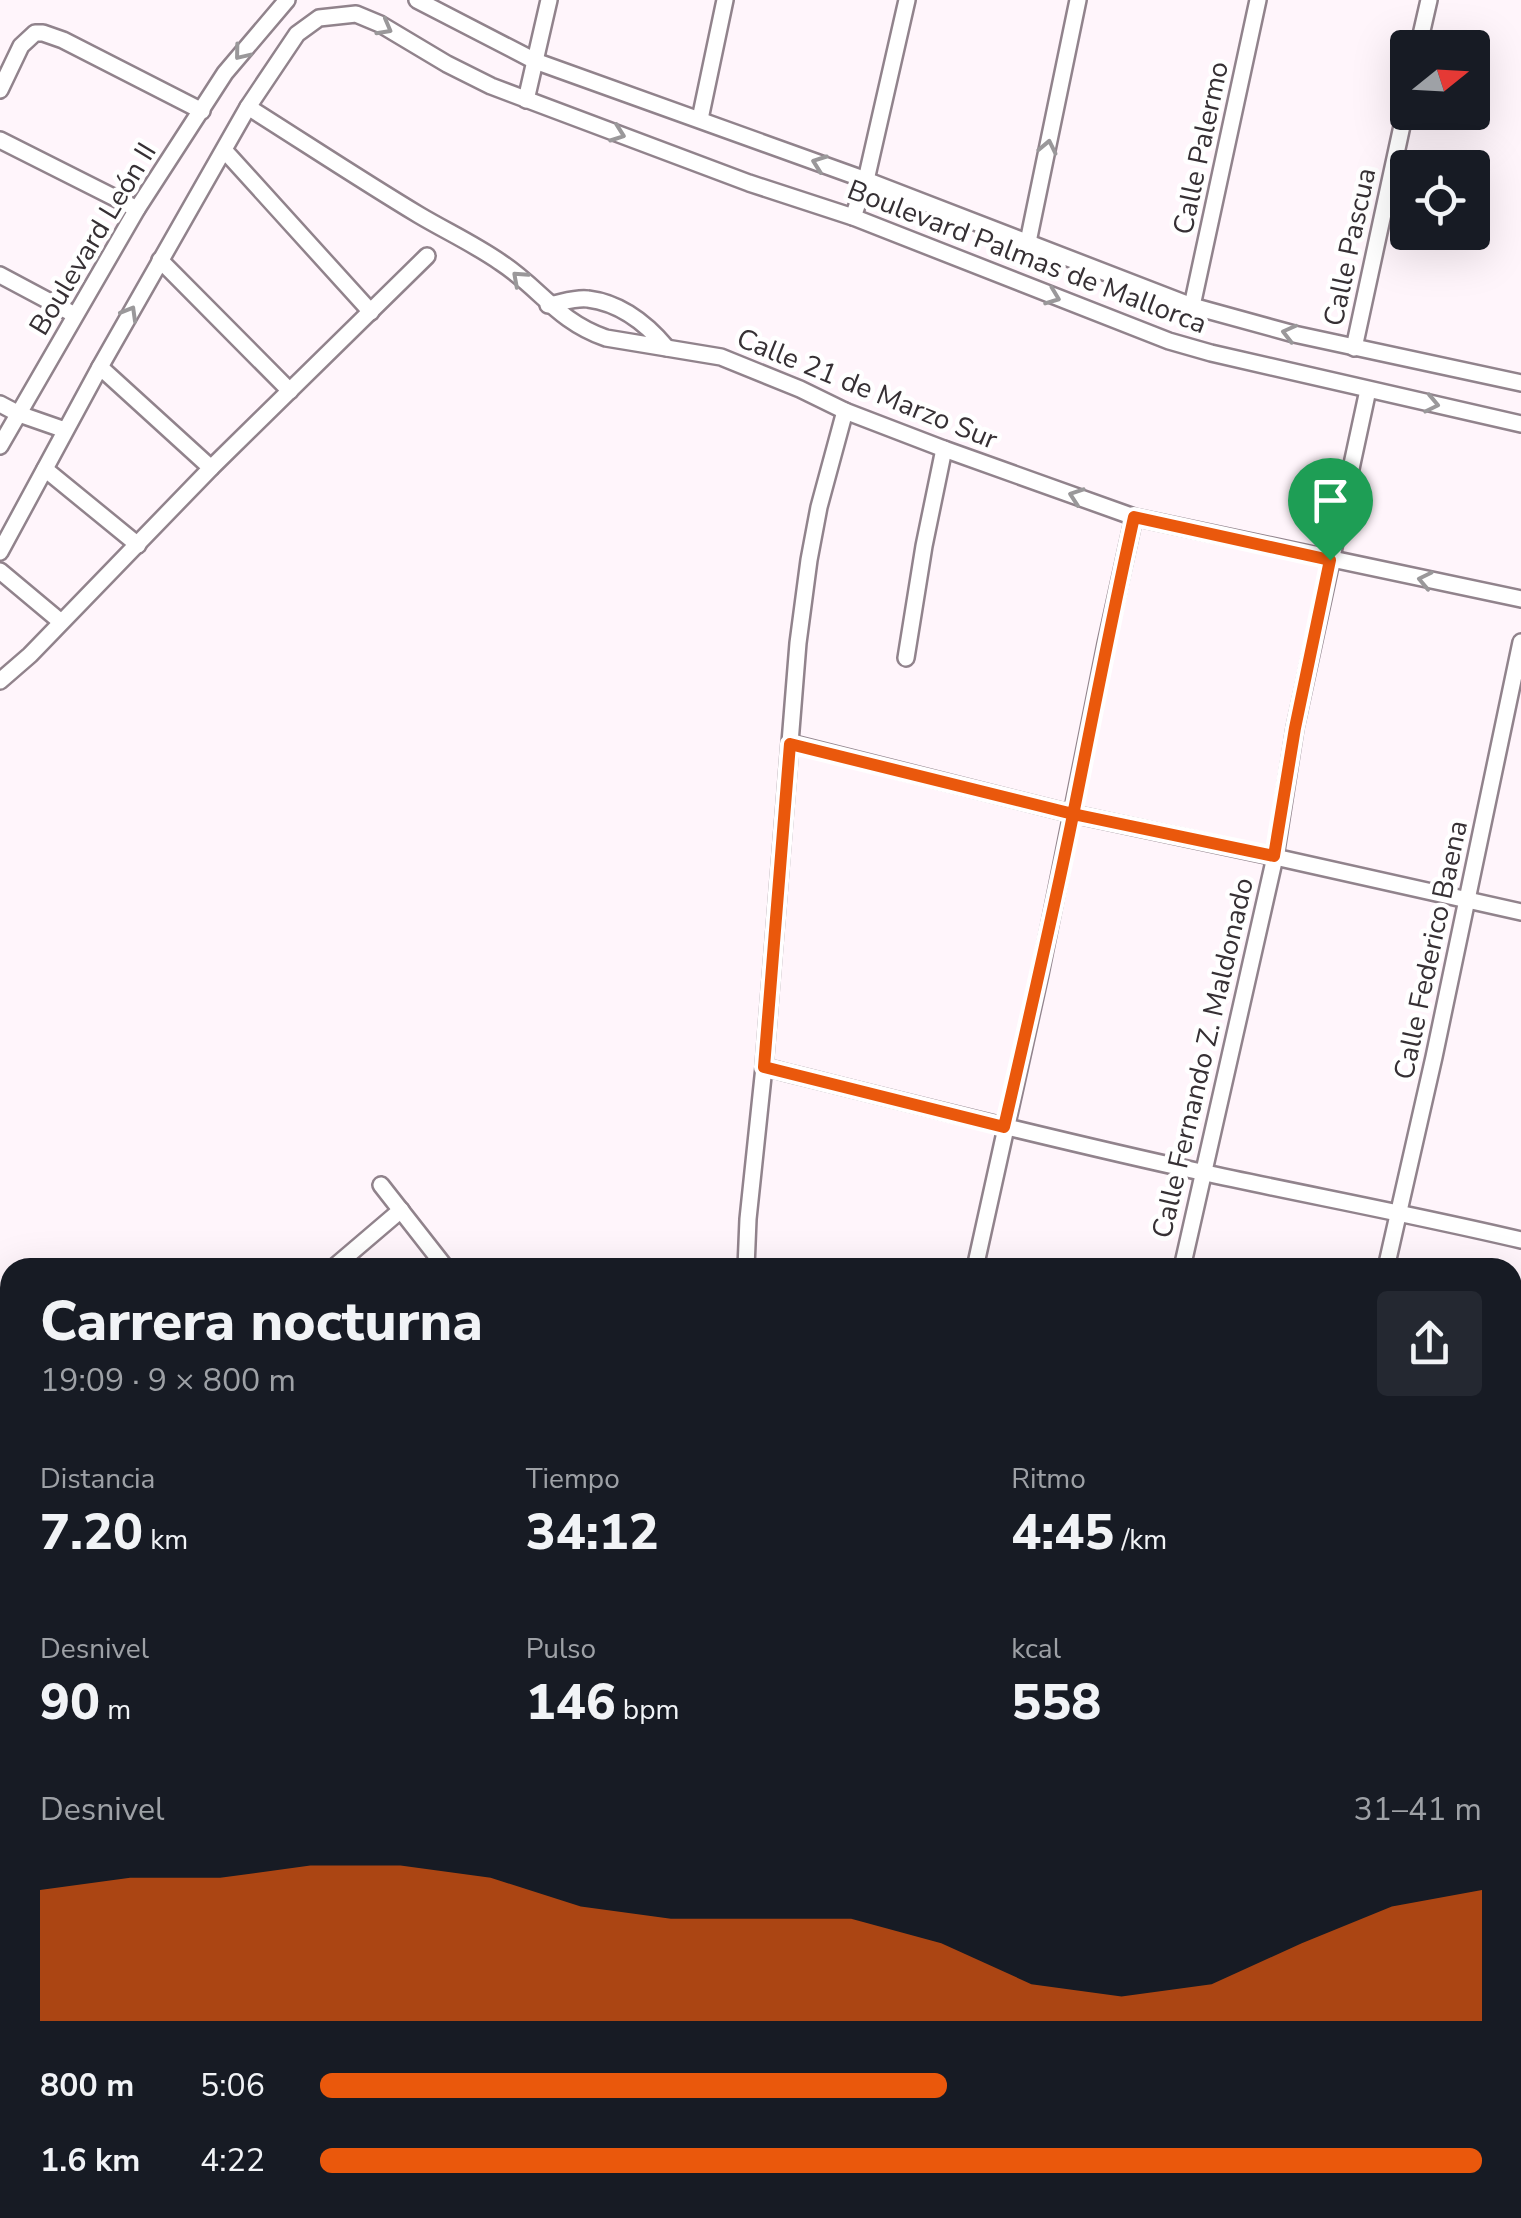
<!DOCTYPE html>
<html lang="es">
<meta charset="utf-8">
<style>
:root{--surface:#171b24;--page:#242831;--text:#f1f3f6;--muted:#9ea1a6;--accent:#ea580c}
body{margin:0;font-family:"Nunito Sans",sans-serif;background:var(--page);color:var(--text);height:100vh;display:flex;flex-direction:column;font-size:38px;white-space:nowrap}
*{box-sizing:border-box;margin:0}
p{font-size:32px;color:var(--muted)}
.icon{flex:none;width:55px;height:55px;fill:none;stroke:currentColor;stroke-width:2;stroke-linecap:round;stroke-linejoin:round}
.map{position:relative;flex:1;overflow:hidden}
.sheet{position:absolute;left:0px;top:1258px;width:1522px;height:962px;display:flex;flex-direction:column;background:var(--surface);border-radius:30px 30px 0 0;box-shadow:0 10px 40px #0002}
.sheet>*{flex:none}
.needle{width:65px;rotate:72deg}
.tools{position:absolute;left:1390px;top:30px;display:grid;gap:20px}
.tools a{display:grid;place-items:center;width:100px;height:100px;border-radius:10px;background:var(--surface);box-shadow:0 10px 40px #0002;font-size:50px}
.pin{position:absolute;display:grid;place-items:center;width:85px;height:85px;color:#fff;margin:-102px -42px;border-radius:50% 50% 50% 0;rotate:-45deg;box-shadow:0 0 10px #0007}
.pin .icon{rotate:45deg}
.round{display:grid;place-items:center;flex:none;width:105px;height:105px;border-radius:10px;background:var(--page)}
.head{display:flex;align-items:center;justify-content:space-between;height:170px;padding:0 40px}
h1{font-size:55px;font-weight:800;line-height:75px}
.metrics{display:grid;grid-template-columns:repeat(3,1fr);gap:15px;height:170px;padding:10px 40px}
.metrics div{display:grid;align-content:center}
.metrics b{font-size:50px;font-weight:800}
.metrics small{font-size:28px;font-weight:400}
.metrics p{font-size:28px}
.chart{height:280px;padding:20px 40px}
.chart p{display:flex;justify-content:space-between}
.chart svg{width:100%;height:180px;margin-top:10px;fill:var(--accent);opacity:.7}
ul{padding:0 40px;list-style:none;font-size:32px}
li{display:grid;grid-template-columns:160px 120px 1fr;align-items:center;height:75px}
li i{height:25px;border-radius:12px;background:var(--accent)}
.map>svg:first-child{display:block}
</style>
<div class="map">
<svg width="1521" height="2218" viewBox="0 0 1521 2218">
<rect width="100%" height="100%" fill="#fff5fb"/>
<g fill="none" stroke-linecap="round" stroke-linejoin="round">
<defs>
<g id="street">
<path d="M417,0L535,61L866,180L1192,306L1294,334L1521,383"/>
<path d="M1418,48L1429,0"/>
<path d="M0,90L21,46L35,33H43L63,40L202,111"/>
<path d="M526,100L549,0"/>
<path d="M248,107C305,143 361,180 419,215C446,231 474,244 500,262C540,288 557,321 606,338L721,357L800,389L845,411L944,449L1134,517L1521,599"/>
<path d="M700,119L725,0"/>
<path d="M0,140L137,209"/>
<path d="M225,151L371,312"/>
<path d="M853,217L866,180L907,0"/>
<path d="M1028,242L1078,0"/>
<path d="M160,260L290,391"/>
<path d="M0,275L75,315"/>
<path d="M548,305C561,303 576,297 588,299C621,303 646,323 667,348"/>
<path d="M1192,306L1258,0"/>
<path d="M1354,348L1408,98"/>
<path d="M100,367L211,468"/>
<path d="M0,404L19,414L65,430"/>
<path d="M0,446L137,209L225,73L287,0"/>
<path d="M45,469L138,545"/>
<path d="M0,552L100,367L248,107L297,34L319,18L356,14L380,24L447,64L491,86L749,183L853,217L1169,341L1211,353L1521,424"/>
<path d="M0,571L61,622"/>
<path d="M906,658L924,546L944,449"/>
<path d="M0,681L30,655L211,468L427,256"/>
<path d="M790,743L1073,814L1275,857L1521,912"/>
<path d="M764,1067C909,1103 1054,1140 1201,1172C1307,1195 1415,1215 1521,1240"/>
<path d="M381,1185L446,1268"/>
<path d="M333,1268L401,1210"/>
<path d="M746,1268L748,1219L764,1067L798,643L809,560L819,507L845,411"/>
<path d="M975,1268L1040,974L1106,644L1134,517"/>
<path d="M1182,1268L1275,857L1295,728L1368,390"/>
<path d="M1386,1268L1434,1057L1521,642"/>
<path d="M0,1537L10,1529"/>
<path d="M1512,1567L1521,1569"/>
<path d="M0,1583L10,1595"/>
<path d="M1512,1625L1521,1585"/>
<path d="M0,1691L10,1683"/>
<path d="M0,1764L10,1775"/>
<path d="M0,1807L10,1818"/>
<path d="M1512,1941L1521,1943"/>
<path d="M0,1987L10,1998"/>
<path d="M0,2155L10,2166"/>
<path d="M49,2210L56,2218"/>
<path d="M209,2210L216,2218"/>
<path d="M371,2210L378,2218"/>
<path d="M403,2210L411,2218"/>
<path d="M622,2210V2218"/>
<path d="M747,2210V2218"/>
<path d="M1308,2210L1342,2218"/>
<path d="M225,2218L231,2210"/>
<path d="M510,2218L517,2210"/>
<path d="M1005,2218L1006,2210"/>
<path d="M1214,2218L1215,2210"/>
<path d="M1434,2218L1435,2210"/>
</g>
</defs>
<use href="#street" stroke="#91838c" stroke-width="20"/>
<use href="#street" stroke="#fff" stroke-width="15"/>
</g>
<defs><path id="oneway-chevron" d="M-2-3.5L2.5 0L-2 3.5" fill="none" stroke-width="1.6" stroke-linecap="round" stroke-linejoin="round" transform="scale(2.5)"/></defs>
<g stroke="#9a989a">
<use href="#oneway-chevron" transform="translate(385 28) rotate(29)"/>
<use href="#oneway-chevron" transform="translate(241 53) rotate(129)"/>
<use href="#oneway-chevron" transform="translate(618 134) rotate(20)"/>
<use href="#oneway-chevron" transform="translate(1048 147) rotate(-78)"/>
<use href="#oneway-chevron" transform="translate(819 163) rotate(-160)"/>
<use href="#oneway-chevron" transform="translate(519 278) rotate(-138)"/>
<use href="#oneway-chevron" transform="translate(1053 297) rotate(21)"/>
<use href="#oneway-chevron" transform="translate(130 313) rotate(-60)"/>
<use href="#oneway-chevron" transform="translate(1289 333) rotate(-166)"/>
<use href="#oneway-chevron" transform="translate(1432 404) rotate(12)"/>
<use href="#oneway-chevron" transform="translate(1076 496) rotate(-161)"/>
<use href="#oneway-chevron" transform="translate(1425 580) rotate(-168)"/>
</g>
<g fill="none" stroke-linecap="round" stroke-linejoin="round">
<defs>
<path id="route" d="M1330,560L1134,517C1112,616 1093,715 1073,815C1052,919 1028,1023 1004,1127L764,1067L790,744L1073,814L1274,856L1295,728L1330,560"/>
</defs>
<use href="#route" stroke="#fff" stroke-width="20"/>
<use href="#route" stroke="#ea580c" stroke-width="12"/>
</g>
<g text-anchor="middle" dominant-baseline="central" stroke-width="9" stroke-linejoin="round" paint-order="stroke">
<g font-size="28" fill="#363034" stroke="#fff">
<text transform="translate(1201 148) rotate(-78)">Calle Palermo</text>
<text transform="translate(93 239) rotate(-59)">Boulevard León II</text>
<text transform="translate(1350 247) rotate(-78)">Calle Pascua</text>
<text transform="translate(1027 257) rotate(21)">Boulevard Palmas de Mallorca</text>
<text transform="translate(867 389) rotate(22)">Calle 21 de Marzo Sur</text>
<text transform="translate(1431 950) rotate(-78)">Calle Federico Baena</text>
<text transform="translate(1203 1058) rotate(-77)">Calle Fernando Z. Maldonado</text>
</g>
</g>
</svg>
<div class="tools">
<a><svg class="needle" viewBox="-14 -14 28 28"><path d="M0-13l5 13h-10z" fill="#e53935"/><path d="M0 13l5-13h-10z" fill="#9ea1a6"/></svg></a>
<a><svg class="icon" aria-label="locate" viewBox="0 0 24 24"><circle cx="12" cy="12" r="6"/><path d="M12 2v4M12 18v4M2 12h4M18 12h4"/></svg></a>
</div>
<div class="pin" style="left:1330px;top:560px;background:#1e9e55"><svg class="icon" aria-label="arrive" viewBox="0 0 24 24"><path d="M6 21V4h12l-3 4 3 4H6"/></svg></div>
<section class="sheet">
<div class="head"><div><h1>Carrera nocturna</h1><p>19:09 · 9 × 800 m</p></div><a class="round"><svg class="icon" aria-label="share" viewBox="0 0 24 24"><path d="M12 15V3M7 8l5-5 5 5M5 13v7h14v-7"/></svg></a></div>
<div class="metrics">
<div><p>Distancia</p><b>7.20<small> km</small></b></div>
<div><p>Tiempo</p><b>34:12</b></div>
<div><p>Ritmo</p><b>4:45<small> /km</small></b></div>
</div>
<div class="metrics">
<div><p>Desnivel</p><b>90<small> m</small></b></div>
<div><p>Pulso</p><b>146<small> bpm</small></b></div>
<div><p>kcal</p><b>558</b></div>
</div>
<div class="chart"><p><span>Desnivel</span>31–41 m</p>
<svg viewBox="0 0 160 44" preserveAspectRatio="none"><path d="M0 44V12L10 9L20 9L30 6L40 6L50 9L60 16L70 19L80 19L90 19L100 25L110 35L120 38L130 35L140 25L150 16L160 12V44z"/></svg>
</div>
<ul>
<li><b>800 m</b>5:06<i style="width:54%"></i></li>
<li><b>1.6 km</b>4:22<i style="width:100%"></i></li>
</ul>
</section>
</div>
